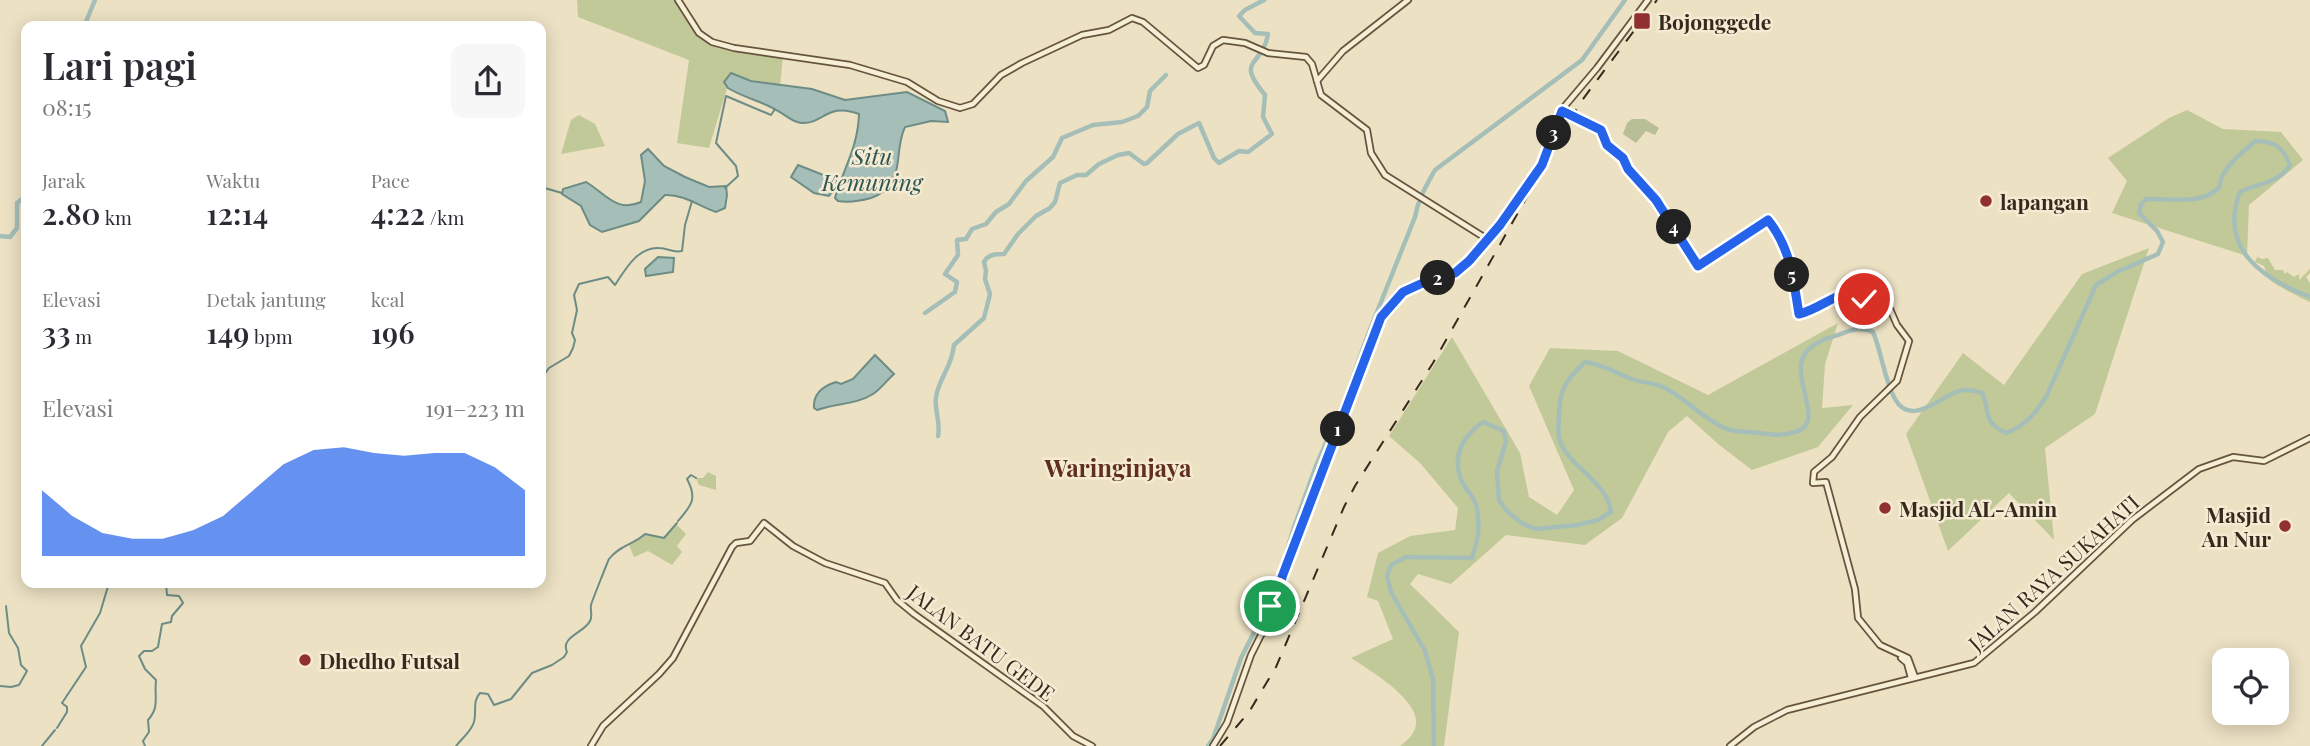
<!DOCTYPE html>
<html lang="id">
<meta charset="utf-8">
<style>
:root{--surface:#fff;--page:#f7f7f7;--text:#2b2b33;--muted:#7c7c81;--accent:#2563eb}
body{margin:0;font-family:"Playfair Display",serif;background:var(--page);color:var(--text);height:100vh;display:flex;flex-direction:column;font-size:26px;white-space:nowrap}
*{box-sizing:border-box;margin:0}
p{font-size:23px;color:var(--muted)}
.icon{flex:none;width:38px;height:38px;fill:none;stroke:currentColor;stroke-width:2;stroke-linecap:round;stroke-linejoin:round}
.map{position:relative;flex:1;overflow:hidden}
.side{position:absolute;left:21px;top:21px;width:525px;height:567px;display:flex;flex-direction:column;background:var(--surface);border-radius:14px;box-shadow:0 4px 18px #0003}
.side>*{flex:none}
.tools{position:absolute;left:2212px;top:648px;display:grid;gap:14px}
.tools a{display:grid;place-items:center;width:77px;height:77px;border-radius:14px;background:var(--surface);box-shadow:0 4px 18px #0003;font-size:35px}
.pin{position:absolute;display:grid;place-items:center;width:60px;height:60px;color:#fff;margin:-30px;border:4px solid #fff;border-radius:50%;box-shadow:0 2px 7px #0007}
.km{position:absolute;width:35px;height:35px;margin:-18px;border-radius:50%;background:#222;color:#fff;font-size:19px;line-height:35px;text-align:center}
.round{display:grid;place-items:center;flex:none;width:74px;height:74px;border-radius:14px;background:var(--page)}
.summary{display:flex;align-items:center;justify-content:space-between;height:119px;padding:0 21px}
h1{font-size:38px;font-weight:600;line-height:52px}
.metrics{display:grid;grid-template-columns:repeat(3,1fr);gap:10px;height:119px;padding:7px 21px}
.metrics div{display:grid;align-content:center}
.metrics b{font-size:30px;font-weight:600}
.metrics small{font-size:19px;font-weight:400}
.metrics p{font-size:19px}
.chart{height:196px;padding:14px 21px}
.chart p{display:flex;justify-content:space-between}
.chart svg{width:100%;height:126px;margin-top:7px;fill:var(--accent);opacity:.7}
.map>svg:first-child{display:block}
</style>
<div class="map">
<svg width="2310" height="746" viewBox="0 0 2310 746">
<rect width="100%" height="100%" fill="#ece1c3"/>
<g fill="#c2c998">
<path d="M577,0H675L703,40L729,49L783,56L780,86L731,75L709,148L677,143L689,60L578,17Z"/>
<path d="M2187,110L2223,129L2281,132L2303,160L2249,205L2247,256L2112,213L2127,181L2108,158L2169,118Z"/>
<path d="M579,115L595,124L605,146L561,154L571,120Z"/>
<path d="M2149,248L2095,414L2045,448L2054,540L2009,493L1948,551L1906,434L1963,353L2004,385L2082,274Z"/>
<path d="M2257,257L2262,259L2268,258L2275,270H2283L2285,274L2287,272L2294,277L2299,274V280L2310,269V273L2306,277L2310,283V302C2301,298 2269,282 2266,276C2265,273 2266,269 2264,266L2255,262Z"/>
<path d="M1838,323L1825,364L1822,408L1853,405L1818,447L1752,470L1718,444L1687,416L1668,432L1622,518L1585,545L1506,535L1451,584L1418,574L1410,584L1459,632L1444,746H1400C1408,740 1415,734 1416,724C1419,699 1369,670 1351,658L1393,639L1378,601L1367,597L1378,553L1410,536L1455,530L1458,508L1420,463L1389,436L1452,337L1520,453L1529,497L1557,515L1574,490L1529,386L1550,348L1618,351L1708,395Z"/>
<path d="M708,472L716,476V490L699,485L696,478H703Z"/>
<path d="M676,524L686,534L677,546L682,552L672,565L648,551L634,557L629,545L645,534L664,537Z"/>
</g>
<path fill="#b8be96" d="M1632,119H1645L1659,128L1655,135L1646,131L1636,143L1623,134L1627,123Z"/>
<g fill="#a5bfb8" stroke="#6c8c85" stroke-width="2">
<path d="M731,73L751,81L812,89L845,100L907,92L945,111L948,122L931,121L905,127C892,154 908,185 871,198C860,201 849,203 838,201L835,198C844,167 858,147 859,114C828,102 823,124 802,123C793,123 786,115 778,111C762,101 744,98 728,88L724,82Z"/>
<path d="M648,149L664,166L685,177L709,187L726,186L727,195L725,208L716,212C699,206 683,194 665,195L639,221L602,232L590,225L581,206L562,194L563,189L586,182C605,193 616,213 641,202L645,181L641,155Z"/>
<path d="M798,165L836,180L838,185L829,196L814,193L791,177Z"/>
<path d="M658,257L674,258L673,272L646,276L645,269Z"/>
<path d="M875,355L894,374C887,380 881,389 873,394C856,405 835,403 817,410L814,408C813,394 823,386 836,382L841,384L853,379Z"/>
</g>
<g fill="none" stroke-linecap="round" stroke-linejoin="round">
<g stroke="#6c8c85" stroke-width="2">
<path d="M541,187L562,193"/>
<path d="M725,188L738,176L736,166L716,143L726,96L771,115L775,109"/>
<path d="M543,376L549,368L569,356L573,348L575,340L572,333L577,310L574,295L579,284L608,277L615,285C625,270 637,247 659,248C668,248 672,253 682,251L685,225L692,201"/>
<path d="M678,521C691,506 698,499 687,479L691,475L696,478"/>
<path d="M0,686L11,687L19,685L27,671L21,665L18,648L9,633L6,606"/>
<path d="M57,728L67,712V707L62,703L86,667L81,646L100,613L109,583"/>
<path d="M42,746L55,730"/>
<path d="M145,746L143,741L149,732L148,720C160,707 154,697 156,680L145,669L139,656L144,651H152L158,647L162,624L171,622L172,616L183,603L179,596L167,595L166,583"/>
<path d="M456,746C462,738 471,732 474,722C477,710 472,702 480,693L488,694L494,705L511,699L532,673L552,665L564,657L567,652C560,637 584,633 590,621C593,616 590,611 591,605C592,601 608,561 609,559C620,545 633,545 645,534L664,538L677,523"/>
</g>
<g stroke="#a5bfb8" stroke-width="4.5">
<path d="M81,26L85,24L95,0"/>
<path d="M26,148L24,158L26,163"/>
<path d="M0,236L10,237L17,228V203L26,196"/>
<path d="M925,313L955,292L957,282L945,274L958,255L957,240L966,239L972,229L986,224L996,212L1009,204L1026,181L1053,157L1062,138L1093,125L1122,122L1138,116L1147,107L1150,91L1166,75"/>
<path d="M938,436C941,421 934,411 936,397C939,378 952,367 954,345L984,318L990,294L985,279L986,271L984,262C988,254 996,254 1004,254L1018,234L1036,216L1050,208L1055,202L1060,183L1077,175H1086L1099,164L1118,155L1129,153L1144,164L1147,163L1178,134L1199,123L1214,158L1219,163L1239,151L1248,152L1272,134L1263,117L1265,95C1234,58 1263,67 1268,34L1255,33L1239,16L1245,10L1264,0"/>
<path d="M1208,746L1213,739L1241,658L1274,593L1294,527L1316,466L1345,399L1367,337L1415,217C1418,199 1426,186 1435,170L1582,60L1625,0"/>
<path d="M1434,746L1433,679L1425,651L1391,592L1387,576L1391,565L1406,557L1472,558C1478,540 1481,524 1476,505C1474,497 1466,490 1462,482C1451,456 1462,437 1483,422L1504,431L1506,442L1497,471L1499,500L1507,511L1523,524L1536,529L1577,525L1598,520L1611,512C1608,482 1568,466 1560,441C1557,433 1559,422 1559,414C1560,388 1566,380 1585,362C1604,365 1612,371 1629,378C1640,383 1654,382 1665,388C1687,399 1704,420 1727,429C1737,432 1749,432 1759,433C1772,435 1782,436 1795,432C1830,423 1783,372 1809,349C1817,341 1828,338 1838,335C1851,330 1860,326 1873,332C1882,353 1884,379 1895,399C1910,426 1937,400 1956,392C1964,389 1974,390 1982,393C1991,413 1982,422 2006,433C2025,426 2035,414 2046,397L2096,285L2117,272L2158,254L2163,242L2157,231L2139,213L2141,204L2146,199C2171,198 2199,206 2219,188C2221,168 2241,154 2255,141C2274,141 2283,147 2290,165C2278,184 2258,183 2240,192C2218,249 2263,279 2310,297"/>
</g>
<defs>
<g id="secondary">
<path d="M678,0L699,33L712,42L734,48L850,65L907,82L938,101L960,108L973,104L1001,75L1022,63L1082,35L1109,30L1132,18L1143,22L1198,68L1204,65L1213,46L1223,40L1245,43L1268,53L1306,57L1312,64L1321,95L1367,130L1371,153L1385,175L1487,239"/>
<path d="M1317,81L1343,51L1408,0"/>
<path d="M1562,112L1601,130L1607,145L1623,158L1628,169L1656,200L1698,266L1768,220C1791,249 1793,278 1799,314C1812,312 1849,289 1856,291C1862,293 1859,294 1864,299C1870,305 1882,306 1890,309L1897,325L1909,341L1897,381L1860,417L1832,457L1814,472L1813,483L1826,482L1855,589L1858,618L1880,645L1908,658L1915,677"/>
<path d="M1901,658L1907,663L1911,678"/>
<path d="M591,746L603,726L659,674L673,658L732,547L736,543L750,541L764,523L793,546L825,563L885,583L897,600L914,614L1043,706L1073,736L1092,746"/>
<path d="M1213,746L1227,723L1251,655L1261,635L1267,629L1268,610L1279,594L1282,577L1381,317L1403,291L1461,269L1500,225L1542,165L1564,107L1597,68L1648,0"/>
<path d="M1730,746L1754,727L1787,710L1974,663L2035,612L2132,520L2199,469L2233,457L2264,461L2310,438"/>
</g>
</defs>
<use href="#secondary" stroke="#67543e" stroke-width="8"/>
<use href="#secondary" stroke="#f7eed6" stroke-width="4.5"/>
<path stroke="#362a1e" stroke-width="2" stroke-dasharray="12 12" stroke-linecap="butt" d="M1220,746L1249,712L1276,667L1344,507L1355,486L1433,363L1580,103L1657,0"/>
</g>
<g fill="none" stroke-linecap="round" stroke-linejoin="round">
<defs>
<path id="route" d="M1270,606L1279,596L1282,577L1381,317L1403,292L1427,281L1455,273L1469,261L1500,225L1542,165L1562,111L1601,130L1607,145L1623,158L1628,169L1656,200L1698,266L1768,220C1791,249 1793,278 1799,314C1818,310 1839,291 1856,291L1864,299"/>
</defs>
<use href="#route" stroke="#fff" stroke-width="14"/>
<use href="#route" stroke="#2563eb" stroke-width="9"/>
</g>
<g fill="#91302e" stroke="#f4ebd2" stroke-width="2.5">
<rect x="1633" y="12" width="18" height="18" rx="3.5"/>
<circle cx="1986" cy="201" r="7"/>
<circle cx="1885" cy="508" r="7"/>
<circle cx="2285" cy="526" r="7"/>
<circle cx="305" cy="660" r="7"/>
</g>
<g text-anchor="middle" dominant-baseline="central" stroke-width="5" stroke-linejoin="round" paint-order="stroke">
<g font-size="21" font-weight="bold" fill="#362a1e" stroke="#f4ebd2" text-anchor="start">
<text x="1658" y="21">Bojonggede</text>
<text x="2000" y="201">lapangan</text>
<text x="1899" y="508">Masjid AL-Amin</text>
<text x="2271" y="514" text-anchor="end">Masjid<tspan x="2271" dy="24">An Nur</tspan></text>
<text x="319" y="660">Dhedho Futsal</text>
</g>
<g font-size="21" fill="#362a1e" stroke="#f4ebd2">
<text transform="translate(2053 572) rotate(-42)">JALAN RAYA SUKAHATI</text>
<text transform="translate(982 642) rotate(37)">JALAN BATU GEDE</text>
</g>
<g font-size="23" font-style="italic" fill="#2e5553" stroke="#f4ebd2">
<text x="872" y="155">Situ<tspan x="872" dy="26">Kemuning</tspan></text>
</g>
<g font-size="24" font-weight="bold" fill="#602f20" stroke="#f4ebd2">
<text x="1118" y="467">Waringinjaya</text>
</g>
</g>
</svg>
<div class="tools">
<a><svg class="icon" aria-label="locate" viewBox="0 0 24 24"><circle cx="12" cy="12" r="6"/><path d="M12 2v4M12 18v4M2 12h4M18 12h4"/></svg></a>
</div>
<div class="pin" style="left:1270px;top:606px;background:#1e9e55"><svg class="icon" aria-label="arrive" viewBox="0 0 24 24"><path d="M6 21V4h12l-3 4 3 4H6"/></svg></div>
<div class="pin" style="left:1864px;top:299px;background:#d93025"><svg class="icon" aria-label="check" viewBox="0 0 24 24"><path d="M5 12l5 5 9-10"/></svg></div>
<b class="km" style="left:1338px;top:429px">1</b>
<b class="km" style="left:1438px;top:278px">2</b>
<b class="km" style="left:1554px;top:133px">3</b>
<b class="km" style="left:1674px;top:227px">4</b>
<b class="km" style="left:1792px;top:275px">5</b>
<section class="side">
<div class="summary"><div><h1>Lari pagi</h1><p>08:15</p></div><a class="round"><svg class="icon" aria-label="share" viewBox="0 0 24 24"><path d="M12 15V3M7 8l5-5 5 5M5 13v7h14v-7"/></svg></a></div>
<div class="metrics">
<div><p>Jarak</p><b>2.80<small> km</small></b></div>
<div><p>Waktu</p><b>12:14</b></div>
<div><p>Pace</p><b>4:22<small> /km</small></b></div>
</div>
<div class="metrics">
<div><p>Elevasi</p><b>33<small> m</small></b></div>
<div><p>Detak jantung</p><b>149<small> bpm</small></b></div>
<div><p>kcal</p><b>196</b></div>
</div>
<div class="chart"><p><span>Elevasi</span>191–223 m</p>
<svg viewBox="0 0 160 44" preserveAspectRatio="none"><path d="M0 44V21L10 30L20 36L30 38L40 38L50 35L60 30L70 21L80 12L90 7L100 6L110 8L120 9L130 8L140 8L150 13L160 21V44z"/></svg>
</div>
</section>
</div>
